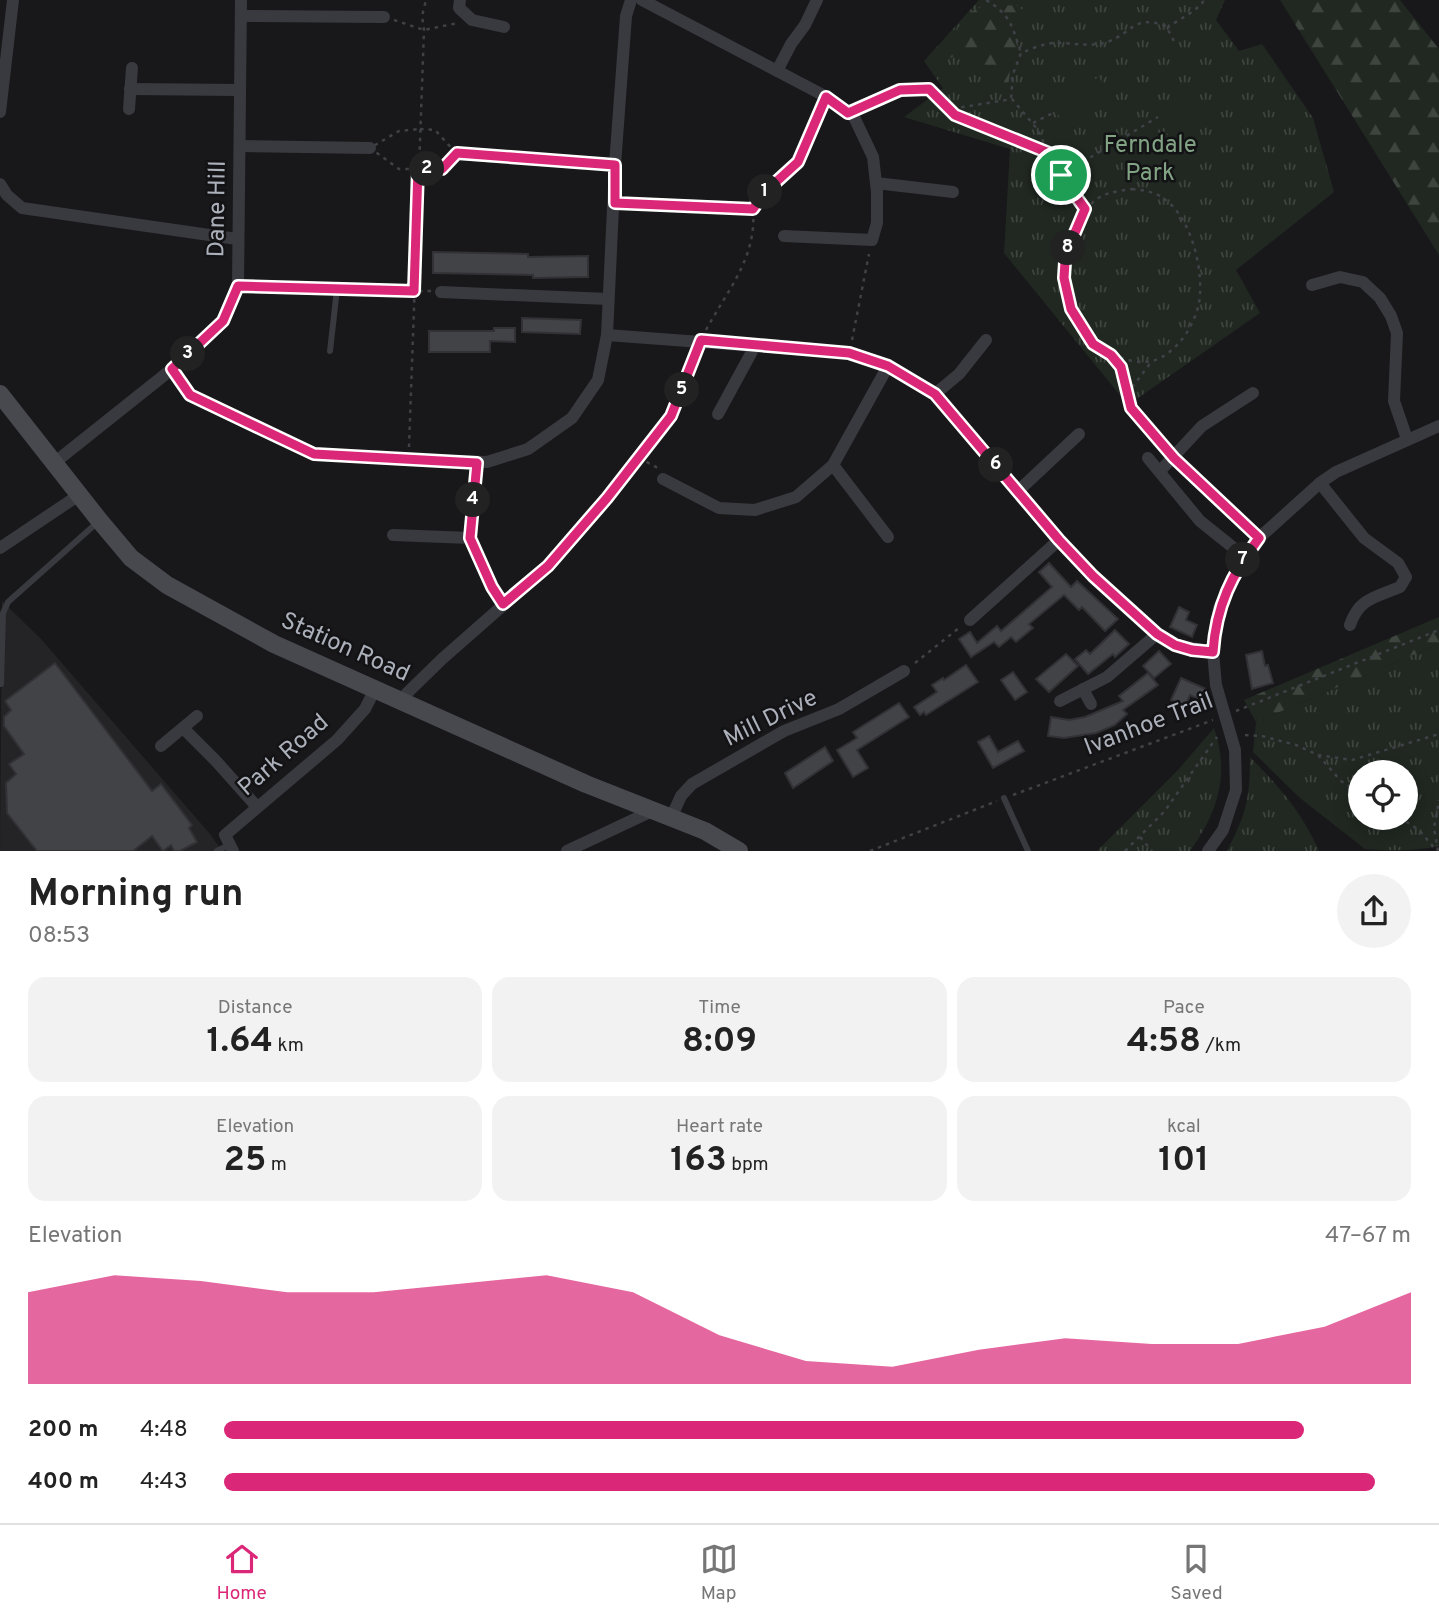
<!DOCTYPE html>
<meta charset="utf-8">
<style>
:root{--surface:#fff;--page:#f2f2f2;--text:#222;--muted:#767676;--line:#e0e0e0;--accent:#db2777}
body{margin:0;font-family:Overpass,sans-serif;background:var(--page);color:var(--text);height:100vh;display:flex;flex-direction:column;font-size:26px;white-space:nowrap}
*{box-sizing:border-box;margin:0}
p{font-size:23px;color:var(--muted)}
.icon{flex:none;width:38px;height:38px;fill:none;stroke:currentColor;stroke-width:2;stroke-linecap:round;stroke-linejoin:round}
.map{position:relative;height:851px;overflow:hidden}
.side{display:flex;flex-direction:column;background:var(--surface);flex:1}
.side>*{flex:none}
.tools{position:absolute;left:1348px;top:760px;display:grid;gap:14px}
.tools a{display:grid;place-items:center;width:70px;height:70px;border-radius:50%;background:var(--surface);box-shadow:0 4px 18px #0003;font-size:35px}
.pin{position:absolute;display:grid;place-items:center;width:60px;height:60px;color:#fff;margin:-30px;border:4px solid #fff;border-radius:50%;box-shadow:0 2px 7px #0007}
.km{position:absolute;width:35px;height:35px;margin:-18px;border-radius:50%;background:#222;color:#fff;font-size:19px;line-height:35px;text-align:center}
.round{display:grid;place-items:center;flex:none;width:74px;height:74px;border-radius:37px;background:var(--page)}
.headline{display:flex;align-items:center;justify-content:space-between;height:119px;padding:0 28px}
h1{font-size:38px;font-weight:700;line-height:52px}
.stats{display:grid;grid-template-columns:repeat(3,1fr);gap:10px;height:119px;padding:7px 28px}
.stats div{display:grid;align-content:center;border-radius:18px;background:var(--page);text-align:center}
.stats b{font-size:35px;font-weight:700}
.stats small{font-size:19px;font-weight:400}
.stats p{font-size:19px}
.chart{height:196px;padding:14px 28px}
.chart p{display:flex;justify-content:space-between}
.chart svg{width:100%;height:126px;margin-top:7px;fill:var(--accent);opacity:.7}
ul{padding:0 28px;list-style:none;font-size:23px}
li{display:grid;grid-template-columns:112px 84px 1fr;align-items:center;height:52px}
li i{height:18px;border-radius:9px;background:var(--accent)}
.tab-bar{display:flex;justify-content:space-around;align-items:center;height:98px;border-top:2px solid var(--line);background:var(--surface);font-size:19px;color:var(--muted)}
.tab-bar a{display:grid;justify-items:center;gap:4px}
.tab-bar .selected{color:var(--accent)}
.map>svg:first-child{display:block}
</style>
<div class="map">
<svg width="1439" height="851" viewBox="0 0 1439 851">
<defs>
<pattern id="grass-tufts" width="24" height="20" patternUnits="userSpaceOnUse" patternTransform="scale(1.75)"><rect width="24" height="20" fill="#202821"/><path d="M3 7l-1-3M5 7V3M7 7l1-3M15 17l-1-3M17 17v-4M19 17l1-3" fill="none" stroke="#3e453f"/></pattern>
<pattern id="forest-firs" width="22" height="20" patternUnits="userSpaceOnUse" patternTransform="scale(1.75)"><rect width="22" height="20" fill="#202821"/><path d="M5 1l3.5 6h-7zM16 11l3.5 6h-7z" fill="#3e453f"/></pattern>
</defs>
<rect width="100%" height="100%" fill="#18181a"/>
<path fill="#242427" d="M2,601L41,639L210,834L222,851H0Z"/>
<g fill="url(#grass-tufts)" fill-rule="evenodd">
<path d="M979,0H1225L1216,20L1239,51L1262,44L1313,118L1334,192L1236,270L1260,313L1128,405L1004,253L1010,149L904,117L943,88L924,61Z"/>
<path d="M1439,644V846C1416,851 1389,851 1365,849L1300,798L1253,752L1256,722ZM1360,772H1405V817H1360Z"/>
<path d="M1214,728C1230,774 1218,812 1190,851H1097L1178,770Z"/>
<path d="M1250,757C1281,789 1301,811 1319,851H1227C1246,814 1250,800 1250,757Z"/>
</g>
<g fill="url(#forest-firs)">
<path d="M1280,0H1400L1439,49V255Z"/>
<path d="M1016,5L1028,14L1021,24L1011,28L1020,54L1010,71L1008,87L993,81L977,60L957,55L943,61L941,48L971,12L981,7Z"/>
<path d="M1439,617V644L1256,722L1244,700Z"/>
</g>
<g fill="#202821">
<path d="M1099,77L1110,96L1063,123L1052,104Z"/>
<path d="M1197,92L1212,120L1172,142L1157,115Z"/>
</g>
<g fill="#424347" stroke="#323236" stroke-width="2">
<path d="M433,252L528,254V257L588,256V277L533,278V275L433,273Z"/>
<path d="M522,318L581,320L580,334L522,332Z"/>
<path d="M494,328H515V342L490,341V352H429V331H494Z"/>
<path d="M1049,563L1071,587L1077,581L1118,619L1105,631L1082,607L1079,610L1064,595L1029,624L1033,628L1016,642L1011,637L999,647L994,642L971,657L959,639L970,632L977,643L997,626L1001,631L1052,587L1039,572Z"/>
<path d="M1179,607L1189,612L1186,620L1197,625L1192,637L1170,627Z"/>
<path d="M1115,630L1129,644L1115,657L1113,654L1088,674L1075,659L1086,650L1090,654Z"/>
<path d="M1159,651L1171,664L1154,678L1143,666Z"/>
<path d="M1262,651L1265,666L1268,665L1273,683L1252,689L1246,655Z"/>
<path d="M1066,654L1078,666L1049,692L1036,679Z"/>
<path d="M55,663L152,791L161,784L192,825L189,828L197,842L180,851H174L171,845L163,851L152,836L133,851H37L7,813L6,783L16,774L9,764L24,754L4,726V717L11,710L5,701Z"/>
<path d="M966,665L978,682L926,715L924,712L920,715L914,707L937,692L932,685L943,678L944,680Z"/>
<path d="M1013,672L1027,692L1015,700L1001,680Z"/>
<path d="M1148,673L1158,685L1123,710L1127,714L1115,725L1096,733L1064,738L1048,736L1051,717L1069,720L1085,717L1123,701L1119,696Z"/>
<path d="M1181,678L1206,689L1201,700L1190,695L1185,707L1171,700Z"/>
<path d="M899,703L909,717L857,750L868,768L853,777L837,750L857,738L853,732Z"/>
<path d="M989,736L998,752L1018,741L1024,751L993,768L978,742Z"/>
<path d="M825,747L833,761L793,788L785,773Z"/>
</g>
<g fill="none" stroke-linecap="round" stroke-linejoin="round">
<g stroke="#3f4146" stroke-width="2.5" stroke-dasharray="3.5 5" stroke-linecap="butt">
<path d="M986,0C1011,15 1012,26 1021,53"/>
<path d="M394,20L424,30L458,23"/>
<path d="M1167,28C1179,19 1194,13 1203,2L1202,0"/>
<path d="M937,96L951,109"/>
<path d="M1011,98L1013,74L1021,53C1031,49 1042,44 1053,43C1071,42 1088,48 1107,42C1133,33 1134,14 1166,26L1175,43"/>
<path d="M1033,123L1053,113"/>
<path d="M420,129L435,130L457,154L442,169H399L370,148L399,131Z"/>
<path d="M1049,153L955,115L951,109L1012,99L1038,130L1054,166L1085,209"/>
<path d="M1061,175L1158,117"/>
<path d="M1132,189C1141,190 1150,191 1158,195C1189,211 1202,262 1200,294C1199,320 1178,354 1152,361C1140,364 1127,360 1116,356C1092,350 1076,324 1069,302C1061,272 1064,262 1075,235C1090,200 1093,194 1132,189Z"/>
<path d="M738,207L753,209"/>
<path d="M385,291H431"/>
<path d="M706,330C728,289 757,258 753,209C766,190 786,178 799,160C809,146 812,126 820,109"/>
<path d="M852,340L869,254"/>
<path d="M1112,357L1121,367L1131,408L1165,448"/>
<path d="M1127,394L1152,361"/>
<path d="M409,447L424,30L422,16L426,0"/>
<path d="M639,458L658,468"/>
<path d="M1182,466L1251,530"/>
<path d="M474,548L498,595"/>
<path d="M554,558L607,498L671,416L696,352"/>
<path d="M915,663L959,628"/>
<path d="M1236,711L1439,630"/>
<path d="M1245,735L1262,736L1296,745L1318,755L1341,781L1360,793"/>
<path d="M1318,755L1352,760L1439,734"/>
<path d="M1013,795L1213,720"/>
<path d="M1399,817L1419,830L1437,851"/>
<path d="M1140,837L1152,851"/>
<path d="M870,851L997,801"/>
<path d="M1125,851L1164,812L1217,737"/>
<path d="M1438,851L1434,828L1439,800"/>
</g>
<g stroke="#393a3f" stroke-width="6">
<path d="M848,112L900,90L929,89"/>
<path d="M330,351L337,289"/>
<path d="M1,684L3,613L8,602L99,521"/>
<path d="M1004,798L1028,851"/>
<path d="M217,851L229,845"/>
</g>
<g stroke="#393a3f" stroke-width="12">
<path d="M460,0L459,8L472,20L504,27"/>
<path d="M642,0L823,95L854,117L873,157L877,192V223L872,240L784,236"/>
<path d="M242,16L384,17"/>
<path d="M777,71L791,44L805,25L817,0"/>
<path d="M130,89L239,90"/>
<path d="M129,109L132,68"/>
<path d="M0,112L13,0"/>
<path d="M240,146L370,148"/>
<path d="M457,154L615,165"/>
<path d="M876,183L953,192"/>
<path d="M0,184L7,195L22,208L237,239"/>
<path d="M615,203L725,207"/>
<path d="M1312,285L1340,277L1363,282L1380,298L1391,316L1397,333L1394,401L1407,439"/>
<path d="M238,286L374,290"/>
<path d="M441,292L608,299"/>
<path d="M607,335L849,353L888,366L935,394L1059,540L1092,576L1157,634L1175,645L1213,652"/>
<path d="M172,369L190,395L314,454L409,460L487,462L528,449L572,418L598,380L607,335L615,165L626,16L631,0"/>
<path d="M935,394L959,374L986,340"/>
<path d="M718,414L755,346"/>
<path d="M1148,458L1200,521L1245,557"/>
<path d="M54,463L172,369L224,321L238,286L241,0"/>
<path d="M833,465L888,537"/>
<path d="M1160,471L1202,426L1253,393"/>
<path d="M663,479L719,508L755,510L796,497L833,465L888,366"/>
<path d="M1320,483L1364,538L1398,563L1406,577L1400,587C1376,597 1359,598 1350,625"/>
<path d="M1018,491L1079,434"/>
<path d="M393,535L470,538L477,463"/>
<path d="M0,548L79,495"/>
<path d="M970,620L1059,540"/>
<path d="M1083,689L1091,704"/>
<path d="M400,700L442,659L548,566"/>
<path d="M1060,701L1107,677L1157,634"/>
<path d="M183,728L216,761L257,807"/>
<path d="M161,746L197,716"/>
<path d="M671,818L681,796L692,784L784,731L839,709L904,671"/>
<path d="M233,851L225,835L337,740L365,709L375,689"/>
<path d="M567,851L652,811"/>
<path d="M1208,851L1223,830L1236,790L1235,750L1216,685L1213,652L1219,608L1231,581L1259,538L1320,483L1336,472L1439,426"/>
</g>
<path stroke="#47494f" stroke-width="18" d="M0,394L99,520L131,558L167,585L274,644L586,784L705,831L739,851"/>
</g>
<g fill="none" stroke-linecap="round" stroke-linejoin="round">
<defs>
<path id="route" d="M929,89L955,115L1049,153L1054,166L1085,209L1068,249L1065,262L1064,278L1071,309L1093,344L1111,355L1121,367L1131,408L1174,458L1259,538C1232,574 1216,606 1213,652L1192,650L1175,645L1157,634L1093,576L1059,540L935,394L888,366L849,353L701,340L671,416L607,498L548,566L503,604L492,587L470,538L477,463L314,454L190,395L172,369L223,321L238,286L414,291L418,169H442L457,153L615,165V203L753,209L765,192L798,162L826,97L848,113L900,90Z"/>
</defs>
<use href="#route" stroke="#fff" stroke-width="14"/>
<use href="#route" stroke="#db2777" stroke-width="9"/>
</g>
<g text-anchor="middle" dominant-baseline="central" stroke-width="5" stroke-linejoin="round" paint-order="stroke">
<g font-size="24" fill="#83a484" stroke="#131315">
<text x="1150" y="146">Ferndale<tspan x="1150" dy="28">Park</tspan></text>
</g>
<g font-size="24" fill="#abb0ba" stroke="#131315">
<text transform="translate(218 209) rotate(-89)">Dane Hill</text>
<text transform="translate(345 648) rotate(24)">Station Road</text>
<text transform="translate(771 719) rotate(-26)">Mill Drive</text>
<text transform="translate(1149 725) rotate(-21)">Ivanhoe Trail</text>
<text transform="translate(284 756) rotate(-41)">Park Road</text>
</g>
</g>
</svg>
<div class="tools">
<a><svg class="icon" aria-label="locate" viewBox="0 0 24 24"><circle cx="12" cy="12" r="6"/><path d="M12 2v4M12 18v4M2 12h4M18 12h4"/></svg></a>
</div>
<div class="pin" style="left:1061px;top:175px;background:#1e9e55"><svg class="icon" aria-label="arrive" viewBox="0 0 24 24"><path d="M6 21V4h12l-3 4 3 4H6"/></svg></div>
<b class="km" style="left:765px;top:192px">1</b>
<b class="km" style="left:427px;top:169px">2</b>
<b class="km" style="left:188px;top:354px">3</b>
<b class="km" style="left:473px;top:500px">4</b>
<b class="km" style="left:682px;top:390px">5</b>
<b class="km" style="left:996px;top:465px">6</b>
<b class="km" style="left:1243px;top:560px">7</b>
<b class="km" style="left:1068px;top:248px">8</b>
</div>
<section class="side">
<div class="headline"><div><h1>Morning run</h1><p>08:53</p></div><a class="round"><svg class="icon" aria-label="share" viewBox="0 0 24 24"><path d="M12 15V3M7 8l5-5 5 5M5 13v7h14v-7"/></svg></a></div>
<div class="stats">
<div><p>Distance</p><b>1.64<small> km</small></b></div>
<div><p>Time</p><b>8:09</b></div>
<div><p>Pace</p><b>4:58<small> /km</small></b></div>
</div>
<div class="stats">
<div><p>Elevation</p><b>25<small> m</small></b></div>
<div><p>Heart rate</p><b>163<small> bpm</small></b></div>
<div><p>kcal</p><b>101</b></div>
</div>
<div class="chart"><p><span>Elevation</span>47–67 m</p>
<svg viewBox="0 0 160 44" preserveAspectRatio="none"><path d="M0 44V12L10 6L20 8L30 12L40 12L50 9L60 6L70 12L80 27L90 36L100 38L110 32L120 28L130 30L140 30L150 24L160 12V44z"/></svg>
</div>
<ul>
<li><b>200 m</b>4:48<i style="width:91%"></i></li>
<li><b>400 m</b>4:43<i style="width:97%"></i></li>
</ul>
</section>
<nav class="tab-bar">
<a class="selected"><svg class="icon" aria-label="home" viewBox="0 0 24 24"><path d="M3 11l9-7 9 7M6 9v11h12V9"/></svg>Home</a>
<a><svg class="icon" aria-label="map" viewBox="0 0 24 24"><path d="M3 6l6-2 6 2 6-2v14l-6 2-6-2-6 2zM9 4v14M15 6v14"/></svg>Map</a>
<a><svg class="icon" aria-label="saved" viewBox="0 0 24 24"><path d="M7 4h10v16l-5-4-5 4z"/></svg>Saved</a>
</nav>
